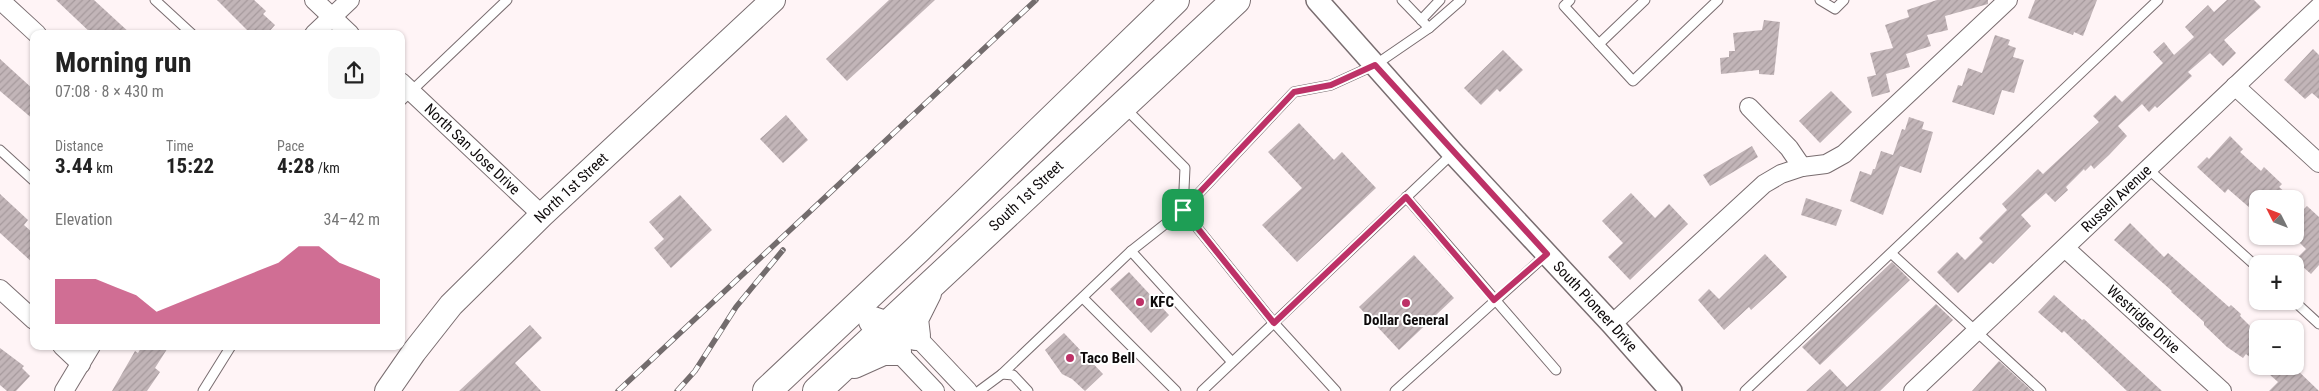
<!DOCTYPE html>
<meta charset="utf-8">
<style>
:root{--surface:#fff;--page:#f6f6f6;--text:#222;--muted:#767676;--accent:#bd3167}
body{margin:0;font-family:"Roboto Condensed",sans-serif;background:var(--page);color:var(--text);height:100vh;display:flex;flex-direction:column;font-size:19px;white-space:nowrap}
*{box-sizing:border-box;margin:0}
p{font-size:16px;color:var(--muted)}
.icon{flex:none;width:28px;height:28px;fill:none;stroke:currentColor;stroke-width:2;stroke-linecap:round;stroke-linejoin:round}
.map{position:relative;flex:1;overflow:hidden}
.panel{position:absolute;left:30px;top:30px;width:375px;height:320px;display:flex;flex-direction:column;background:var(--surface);border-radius:10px;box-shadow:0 1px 4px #0004}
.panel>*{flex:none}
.needle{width:32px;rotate:312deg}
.buttons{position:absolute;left:2249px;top:190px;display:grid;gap:10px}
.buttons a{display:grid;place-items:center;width:55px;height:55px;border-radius:10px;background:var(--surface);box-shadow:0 1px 4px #0004;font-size:25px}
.pin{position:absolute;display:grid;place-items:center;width:42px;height:42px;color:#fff;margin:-21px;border-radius:10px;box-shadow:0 2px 8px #0006}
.round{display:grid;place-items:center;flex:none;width:52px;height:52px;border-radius:10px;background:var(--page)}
.headline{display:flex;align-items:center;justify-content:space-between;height:85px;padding:0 25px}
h1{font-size:28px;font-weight:700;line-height:38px}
.figures{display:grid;grid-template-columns:repeat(3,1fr);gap:8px;height:85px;padding:5px 25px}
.figures div{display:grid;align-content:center}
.figures b{font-size:21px;font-weight:700}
.figures small{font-size:14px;font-weight:400}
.figures p{font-size:14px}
.chart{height:140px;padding:10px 25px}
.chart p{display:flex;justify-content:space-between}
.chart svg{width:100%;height:90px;margin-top:5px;fill:var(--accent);opacity:.7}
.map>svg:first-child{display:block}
</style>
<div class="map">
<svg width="2319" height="391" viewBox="0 0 2319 391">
<defs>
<pattern id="building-hatch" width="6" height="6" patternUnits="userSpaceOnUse" patternTransform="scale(1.25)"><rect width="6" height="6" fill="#c2b5b8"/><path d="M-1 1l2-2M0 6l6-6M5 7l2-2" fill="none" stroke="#a69a9d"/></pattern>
</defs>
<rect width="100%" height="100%" fill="#fff4f6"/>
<g fill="url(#building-hatch)">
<path d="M56,0H94L131,34H92Z"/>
<path d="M217,0H254L266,11L263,14L275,25L267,34H251Z"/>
<path d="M889,0H935L847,81L826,59Z"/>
<path d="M1937,0H1988V4L1945,16L1948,30L1927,35L1931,46L1906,54L1910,67L1886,74L1890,92L1872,97L1867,77L1876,75L1870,53L1893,48L1885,25L1909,17L1907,10Z"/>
<path d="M2035,0H2097L2083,36L2074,32L2073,35L2028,18Z"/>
<path d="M2227,0H2254L2261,7L2224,40L2236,53L2223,66L2210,53L2188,72L2192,76L2157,108L2155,106L2149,112L2142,104L2118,126L2127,136L2109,155L2094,169L2091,165L2085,171L2084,169L2066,187L2068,190L2055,202L2046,193L2021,215L2031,226L1993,264L1990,262L1958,293L1937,272L1957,252L1965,260L1983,242L1979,238L2007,210L2002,204L2038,169L2043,174L2099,122L2093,116L2115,95L2122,102L2163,63L2153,52L2164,42L2174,55L2194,37L2185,27L2208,5L2214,12Z"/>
<path d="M1764,20L1780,22L1774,75L1759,74V70L1721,74L1720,58L1729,57V51H1735L1733,33L1762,30Z"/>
<path d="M1995,35L2010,40L2008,45L2016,48L2013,57L2024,60L2014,93L2002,90L1994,115L1952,102L1958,85L1962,86L1968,68L1982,73Z"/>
<path d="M2313,49L2319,55V99L2312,93L2305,99L2284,80Z"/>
<path d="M1503,50L1523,70L1500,92L1497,89L1481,105L1464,88Z"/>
<path d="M0,59L34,90V120L0,91Z"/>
<path d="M1831,91L1852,112L1820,143L1799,121Z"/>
<path d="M786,115L808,140L783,163L760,139Z"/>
<path d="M1909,117L1924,122L1922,129L1933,132L1921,173L1900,166L1883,215L1850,201L1860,171L1871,175L1873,169H1875L1881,151L1893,155L1902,129L1905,130Z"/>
<path d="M1299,123L1334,160L1342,152L1376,188L1297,262L1262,225L1302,188L1268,152Z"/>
<path d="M2230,136L2243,149L2240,152L2261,171L2264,167L2282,184L2279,187L2293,199H2258V215L2228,189L2225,193L2197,167L2207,157L2209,159Z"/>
<path d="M1752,146L1758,157L1710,186L1703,175Z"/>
<path d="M1631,193L1655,218L1669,204L1688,224L1630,280L1608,257L1623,243L1602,221Z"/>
<path d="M0,194L28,220L24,225L34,234V264L0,233Z"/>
<path d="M680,195L712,230L671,268L654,248L664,239L649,222Z"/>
<path d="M1806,198L1842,210L1836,226L1801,215Z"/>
<path d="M2295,201L2304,209L2307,206L2319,217V265L2311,274L2295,260L2306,249L2295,238Z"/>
<path d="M2130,223L2164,257L2168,253L2229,307L2231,305L2241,314L2240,316L2258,334V364L2246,354L2243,358L2227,347L2204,325V322L2171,292L2172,291L2114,240Z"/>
<path d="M1765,254L1787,277L1751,310L1749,307L1724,330L1698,300L1709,289L1719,299Z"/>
<path d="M1414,255L1454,298L1399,350L1359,307Z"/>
<path d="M1892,262L1910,280L1820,365L1802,347Z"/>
<path d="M1129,272L1169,315L1151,333L1110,289Z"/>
<path d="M2054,295L2082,320L2084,319L2162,391H2127L2064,331L2062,333L2038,312Z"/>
<path d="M1936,304L1953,320L1880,391H1806L1830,369L1847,387Z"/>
<path d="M530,325L542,338L515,363L541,391H459Z"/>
<path d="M1064,333L1103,374L1085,391L1072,379L1062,374L1045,350Z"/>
<path d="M142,346H169L155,368L160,372L147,391H112L135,351L138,353Z"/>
<path d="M0,348L24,366L22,368L30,376L16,391H7L0,385Z"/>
<path d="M1999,361L2032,391H1972Z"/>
<path d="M2260,366H2293L2319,391H2269L2278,382Z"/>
</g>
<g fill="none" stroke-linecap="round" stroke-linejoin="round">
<defs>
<g id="service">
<path d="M155,0L192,34"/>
<path d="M1570,0L1564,6L1633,81L1718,0"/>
<path d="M1820,0L1835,9L1844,0"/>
<path d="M1421,20L1440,0"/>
<path d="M1429,28L1461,0"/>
<path d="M1599,44L1645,0"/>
<path d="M401,101L507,0"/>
<path d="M1124,107L1185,168L1183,210L1274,323L1336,391"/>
<path d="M0,150L34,181"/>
<path d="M2148,169L2258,268"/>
<path d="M1406,197L1556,370"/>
<path d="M1131,251L1232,362"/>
<path d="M1892,254L2041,391"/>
<path d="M1083,298L1176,391"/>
<path d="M2294,301L2319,324"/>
<path d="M1002,374L1131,251L1183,210L1294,92L1331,85L1375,65L1429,28L1402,0"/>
<path d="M203,391L231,346"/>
<path d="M979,391L1002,374L1013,375L1028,391"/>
<path d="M1202,391L1453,153"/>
<path d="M1395,391L1547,254"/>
<path d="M1745,391L2158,0"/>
</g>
<g id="minor">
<path d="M0,0L37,34"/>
<path d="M314,0L350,34"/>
<path d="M314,34L350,0"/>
<path id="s1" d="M401,82L542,215"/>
<path d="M2235,86L2319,163"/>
<path d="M1749,107L1789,148L1802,167"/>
<path id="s2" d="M2065,248L2222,391"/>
<path d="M0,289L34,320"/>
<path d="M1612,324L1764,184L1781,174L1802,167L1826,164L1844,154L2008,0"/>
<path d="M916,336L968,391"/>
<path d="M62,346L81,364"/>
<path d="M897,351L935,391"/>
<path d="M64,391L91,346"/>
<path id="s3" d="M1913,391L2319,7"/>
</g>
<g id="tertiary">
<path id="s4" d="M1317,0L1453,153L1612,324L1671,391"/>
</g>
<g id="secondary">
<path id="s5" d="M387,391L414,352L451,305L542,215L773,0"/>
</g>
<g id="primary">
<path d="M873,321L916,336L914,319L927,293"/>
<path d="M854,364L883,351H897"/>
<path d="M767,391L918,249L1175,0"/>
<path id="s6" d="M817,391L1236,0"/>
</g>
</defs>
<use href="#service" stroke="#796d70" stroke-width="11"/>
<use href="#minor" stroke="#796d70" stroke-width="20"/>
<use href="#tertiary" stroke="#796d70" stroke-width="24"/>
<use href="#secondary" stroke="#796d70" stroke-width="26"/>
<use href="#primary" stroke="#796d70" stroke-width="30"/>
<use href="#service" stroke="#fff" stroke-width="9"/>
<use href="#minor" stroke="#fff" stroke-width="18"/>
<use href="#tertiary" stroke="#fff" stroke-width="21"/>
<use href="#secondary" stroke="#fff" stroke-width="24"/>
<use href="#primary" stroke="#fff" stroke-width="28"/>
<defs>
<g id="rail">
<path d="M618,391L1036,0"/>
<path d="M677,391L695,371L736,307L783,250"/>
</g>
</defs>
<use href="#rail" stroke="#736c6d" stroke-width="5.5"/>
<use href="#rail" stroke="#fff" stroke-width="4" stroke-dasharray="11" stroke-linecap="butt"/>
</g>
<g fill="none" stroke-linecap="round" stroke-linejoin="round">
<defs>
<path id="route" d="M1375,65L1547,254L1494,300L1406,197L1274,323L1183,210L1294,92L1331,85Z"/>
</defs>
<use href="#route" stroke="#fff" stroke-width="10"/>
<use href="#route" stroke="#bd3167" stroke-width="6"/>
</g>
<g fill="#bd3167" stroke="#fff" stroke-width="2">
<circle cx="1140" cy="302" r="5"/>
<circle cx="1406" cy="303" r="5"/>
<circle cx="1070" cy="358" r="5"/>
</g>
<g text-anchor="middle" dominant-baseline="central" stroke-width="4" stroke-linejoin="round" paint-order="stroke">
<g font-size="15" fill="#0e0a0b" stroke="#fff">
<text stroke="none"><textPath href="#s1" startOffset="98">North San Jose Drive</textPath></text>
<text stroke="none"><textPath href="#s5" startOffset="275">North 1st Street</textPath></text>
<text stroke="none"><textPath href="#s6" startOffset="286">South 1st Street</textPath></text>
<text stroke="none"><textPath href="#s3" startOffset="280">Russell Avenue</textPath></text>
<text stroke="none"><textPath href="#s4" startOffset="414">South Pioneer Drive</textPath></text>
<text stroke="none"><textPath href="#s2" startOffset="106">Westridge Drive</textPath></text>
</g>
<g font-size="15" font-weight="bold" fill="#0e0a0b" stroke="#fff" text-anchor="start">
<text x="1150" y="302">KFC</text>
<text x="1406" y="320" text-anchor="middle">Dollar General</text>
<text x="1080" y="358">Taco Bell</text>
</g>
</g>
</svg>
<div class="buttons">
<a><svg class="needle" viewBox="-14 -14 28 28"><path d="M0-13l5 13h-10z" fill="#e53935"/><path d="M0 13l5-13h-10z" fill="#767676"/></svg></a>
<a>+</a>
<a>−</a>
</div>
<div class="pin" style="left:1183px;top:210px;background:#1e9e55"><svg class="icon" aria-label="arrive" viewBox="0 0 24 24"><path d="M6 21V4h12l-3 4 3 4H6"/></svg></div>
<section class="panel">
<div class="headline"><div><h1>Morning run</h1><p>07:08 · 8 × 430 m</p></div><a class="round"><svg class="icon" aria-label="share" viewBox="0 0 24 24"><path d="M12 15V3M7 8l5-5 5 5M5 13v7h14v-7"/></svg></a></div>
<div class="figures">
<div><p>Distance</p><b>3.44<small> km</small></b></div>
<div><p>Time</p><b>15:22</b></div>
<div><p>Pace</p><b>4:28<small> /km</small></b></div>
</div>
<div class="chart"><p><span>Elevation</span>34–42 m</p>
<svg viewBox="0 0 160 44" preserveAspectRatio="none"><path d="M0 44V22L10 22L20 22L30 26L40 30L50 38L60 34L70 30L80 26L90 22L100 18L110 14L120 6L130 6L140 14L150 18L160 22V44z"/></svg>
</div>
</section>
</div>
